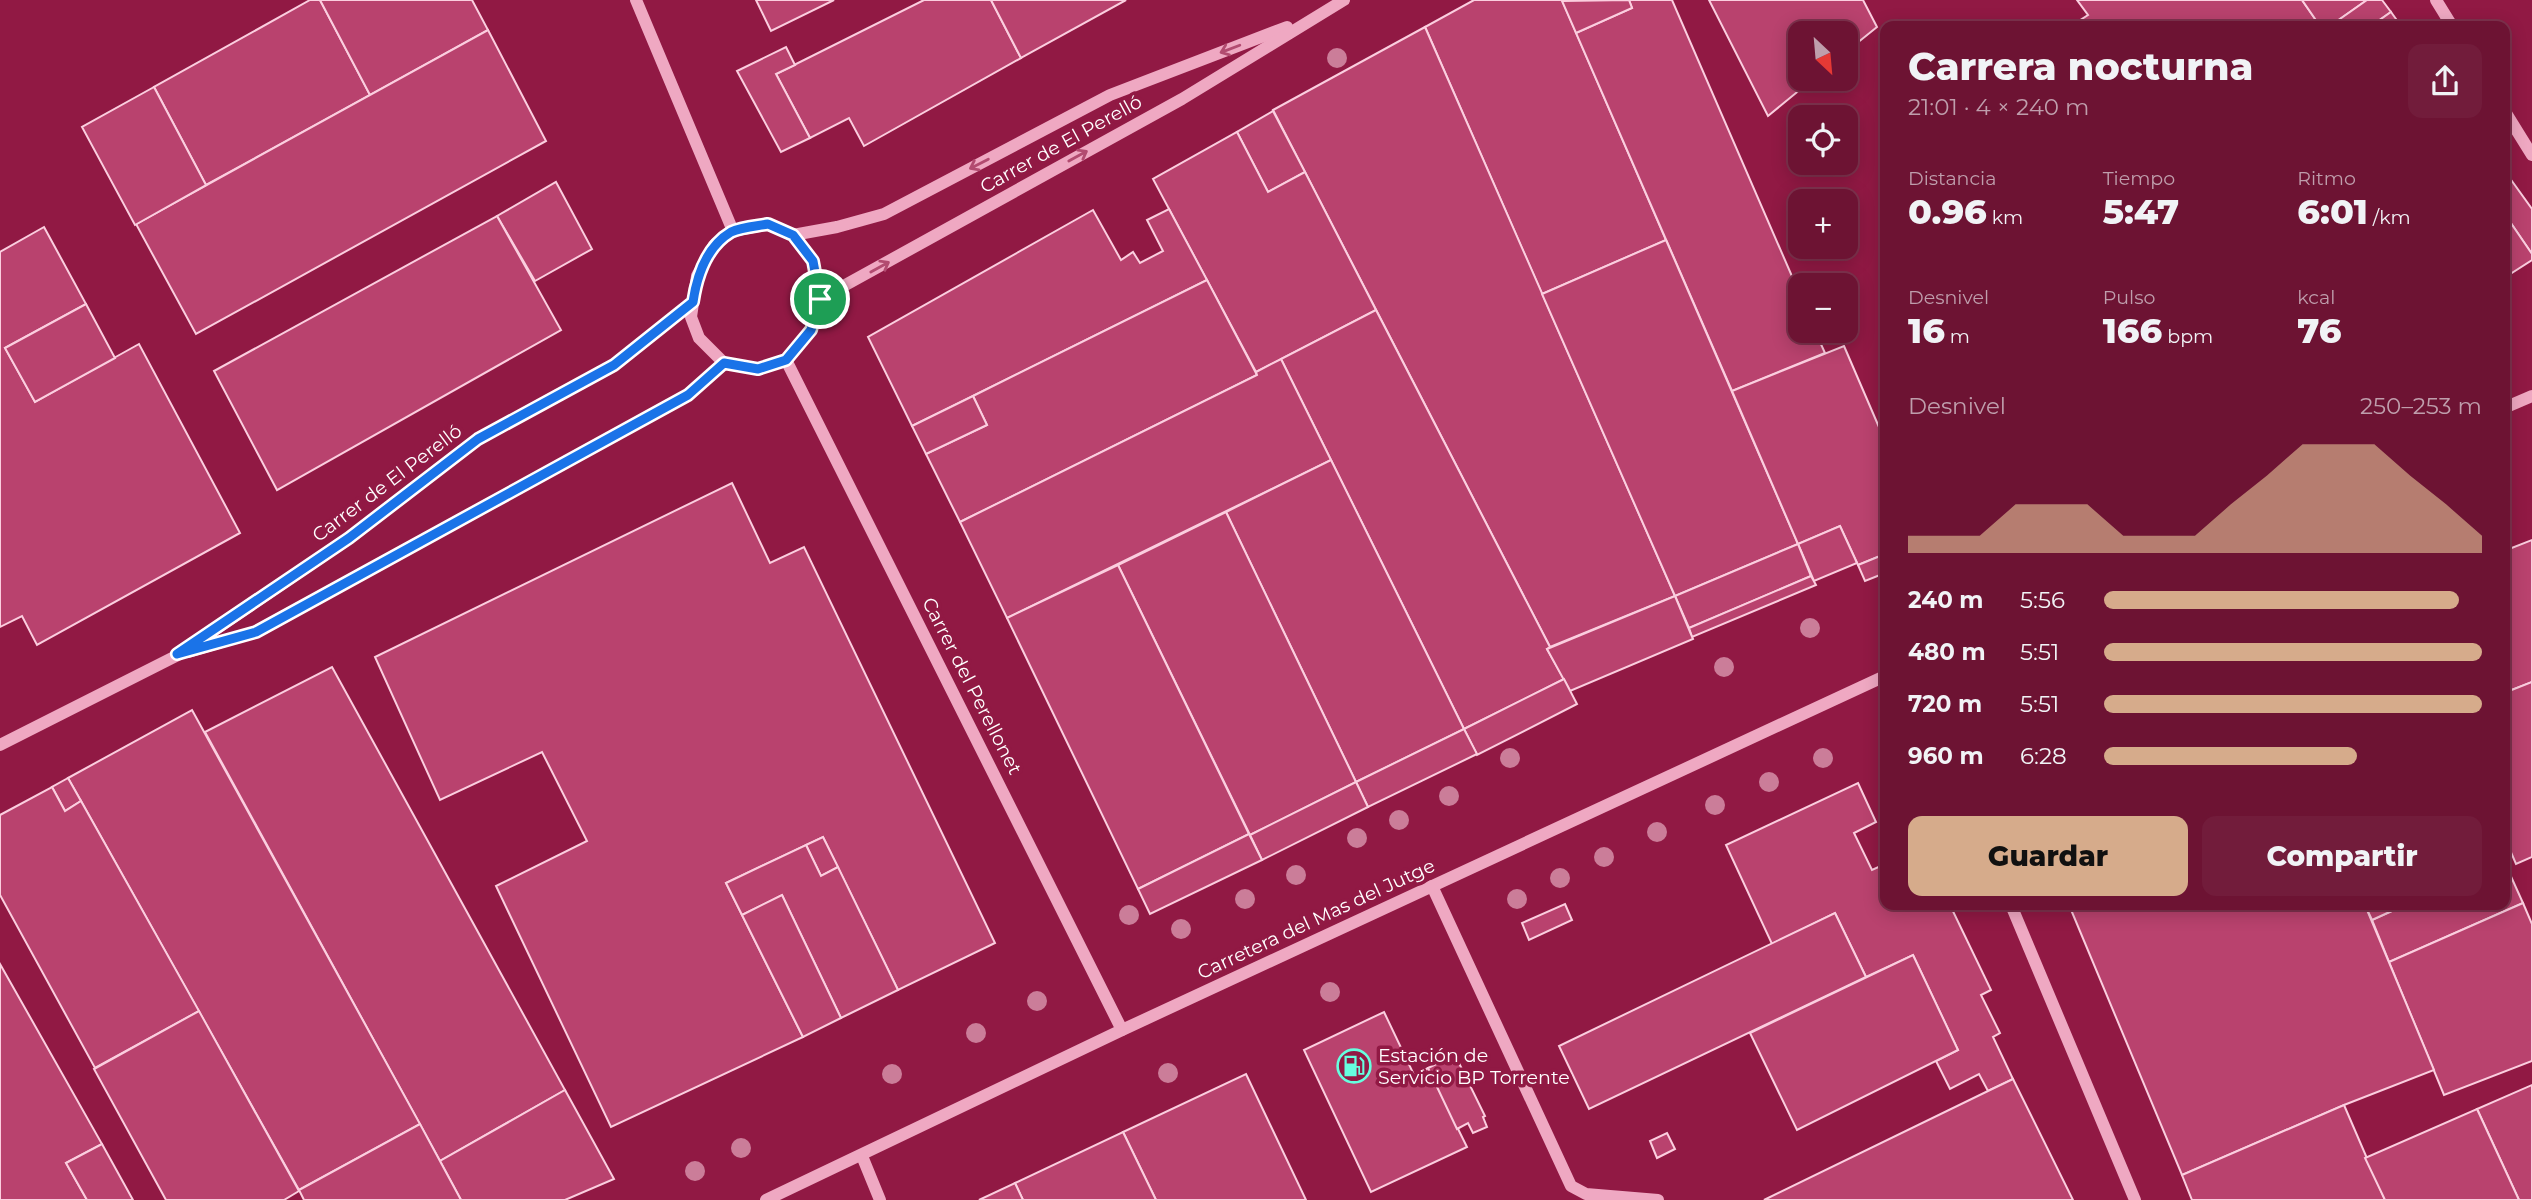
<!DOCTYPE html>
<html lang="es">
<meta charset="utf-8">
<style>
:root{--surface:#6d1333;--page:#721c3b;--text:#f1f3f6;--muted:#bf9eac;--line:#7f324e;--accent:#d6ab8b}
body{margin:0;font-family:Montserrat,sans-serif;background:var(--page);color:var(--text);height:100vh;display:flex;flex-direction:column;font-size:26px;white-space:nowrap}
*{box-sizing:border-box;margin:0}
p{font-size:23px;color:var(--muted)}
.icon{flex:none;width:38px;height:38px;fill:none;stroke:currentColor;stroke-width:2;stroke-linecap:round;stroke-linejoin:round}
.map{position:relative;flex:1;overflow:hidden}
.details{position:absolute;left:1880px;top:21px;width:630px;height:889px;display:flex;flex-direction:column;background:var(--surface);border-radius:14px;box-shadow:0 4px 18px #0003,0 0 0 2px var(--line)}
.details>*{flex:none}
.needle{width:46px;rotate:154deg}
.fabs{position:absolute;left:1788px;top:21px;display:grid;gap:14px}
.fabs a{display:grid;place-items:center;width:70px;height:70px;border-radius:14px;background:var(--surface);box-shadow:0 4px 18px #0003,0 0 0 2px var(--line);font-size:35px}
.pin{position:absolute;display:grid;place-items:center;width:60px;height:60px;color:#fff;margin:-30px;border:4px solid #fff;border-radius:50%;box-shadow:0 2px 7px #0007}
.round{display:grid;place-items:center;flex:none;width:74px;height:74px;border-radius:14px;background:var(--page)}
.overview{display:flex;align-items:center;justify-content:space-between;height:119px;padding:0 28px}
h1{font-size:38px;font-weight:800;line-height:52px}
.metrics{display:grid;grid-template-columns:repeat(3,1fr);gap:10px;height:119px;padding:7px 28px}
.metrics div{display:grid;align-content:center}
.metrics b{font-size:35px;font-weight:800}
.metrics small{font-size:19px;font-weight:400}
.metrics p{font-size:19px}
.chart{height:196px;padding:14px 28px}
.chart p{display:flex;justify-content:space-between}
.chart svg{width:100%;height:126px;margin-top:7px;fill:var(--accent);opacity:.7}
.button{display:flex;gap:14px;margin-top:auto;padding:14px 28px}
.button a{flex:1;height:80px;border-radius:14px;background:var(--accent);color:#111;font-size:28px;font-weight:800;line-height:80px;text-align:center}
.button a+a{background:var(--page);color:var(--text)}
ul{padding:0 28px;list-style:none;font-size:23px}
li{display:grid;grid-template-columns:112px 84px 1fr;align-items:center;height:52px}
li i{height:18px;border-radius:9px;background:var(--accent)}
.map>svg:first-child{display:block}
</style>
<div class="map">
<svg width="2532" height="1200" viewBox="0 0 2532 1200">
<rect width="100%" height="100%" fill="#911944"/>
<g fill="#b9426e" stroke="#fbcedf" stroke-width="2">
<path d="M310,0H320L370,95L206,185L154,87Z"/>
<path d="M320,0H472L488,30L370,95Z"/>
<path d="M756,0H834L771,31Z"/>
<path d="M924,0H991L1021,58L864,146L849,118L810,138L776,74Z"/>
<path d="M991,0H1126L1021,58Z"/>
<path d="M1474,0H1562L1666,240L1542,294L1425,27Z"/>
<path d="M1629,0H1672L1801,297V331H1815L1825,353L1732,391L1576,33L1632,8Z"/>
<path d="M1629,0L1632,8L1576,33L1562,1Z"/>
<path d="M1709,0H1863L1877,27L1846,52V33H1801V79H1813L1768,116Z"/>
<path d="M2077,0H2302L2320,26H2071L2088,15Z"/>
<path d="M2302,0H2367L2330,26H2320Z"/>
<path d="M2367,0H2382L2391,12L2371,26H2330Z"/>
<path d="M2391,12L2401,26H2371Z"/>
<path d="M1425,27L1675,596L1550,647L1273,110Z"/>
<path d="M488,30L546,141L196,334L136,224Z"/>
<path d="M786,47L795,65L776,74L810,138L781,152L737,71Z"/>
<path d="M154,87L206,185L135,225L82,127Z"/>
<path d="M1273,111L1305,172L1268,192L1237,132Z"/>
<path d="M1237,132L1268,192L1305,172L1376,310L1256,372L1153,179Z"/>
<path d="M2504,170L2532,209V254L2504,213Z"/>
<path d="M556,182L592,249L535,281L497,216Z"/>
<path d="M1169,209L1207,280L912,426L868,337L1093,210L1121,260L1133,252L1140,263L1163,251L1147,220Z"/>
<path d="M2504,213L2532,254V260L2504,278Z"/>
<path d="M497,216L561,330L277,490L214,371Z"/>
<path d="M44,227L86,304L5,348L35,402L139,344L240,533L37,645L22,616L0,627V252Z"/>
<path d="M1666,240L1798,544L1675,596L1542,294Z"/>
<path d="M1207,280L1257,375L960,522L926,454L987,425L973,396Z"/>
<path d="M86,304L115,358L35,402L5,348Z"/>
<path d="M1376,310L1550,647L1547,649L1564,679L1464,729L1281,359Z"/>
<path d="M1844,346L1885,441V554L1858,565L1840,526L1798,544L1732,391Z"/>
<path d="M1281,359L1331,460L1007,618L960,522L1257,375L1256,372Z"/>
<path d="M973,396L987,425L926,454L912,426Z"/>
<path d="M1331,460L1464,729L1356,782L1226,512Z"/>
<path d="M732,483L770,563L804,547L995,943L898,990L823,837L726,883L803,1037L611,1127L496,886L587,841L542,752L440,800L375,657Z"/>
<path d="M1226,512L1356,782L1250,835L1118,565Z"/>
<path d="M1840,526L1857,563L1814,581L1798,544Z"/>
<path d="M2532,540V682L2504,693V551Z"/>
<path d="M1798,544L1811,576L1689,628L1675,596Z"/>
<path d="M1885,554V573L1865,581L1858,565Z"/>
<path d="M1118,565L1249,834L1138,889L1007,618Z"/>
<path d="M1811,576L1816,585L1692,637L1689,628Z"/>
<path d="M1675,596L1693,639L1570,691L1547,649Z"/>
<path d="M332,667L565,1090L440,1161L205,732Z"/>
<path d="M1564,679L1577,704L1477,755L1464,729Z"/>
<path d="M2532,682V857L2516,864L2504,836V693Z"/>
<path d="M192,710L420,1124L299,1190L68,778Z"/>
<path d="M1464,729L1477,754L1368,807L1356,782Z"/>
<path d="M68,778L81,801L65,811L52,787Z"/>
<path d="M1356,782L1368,807L1262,860L1250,835Z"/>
<path d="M1858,783L1876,822L1854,833L1872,870L1885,864V905H1950L1991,990L1981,995L2000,1033L1993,1037L2013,1079L1988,1091L1979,1074L1950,1089L1936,1061L1958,1050L1913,955L1866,977L1835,913L1772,944L1726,845Z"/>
<path d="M52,787L65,811L81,801L199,1011L95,1068L0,895V815Z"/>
<path d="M1249,834L1262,860L1150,914L1138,889Z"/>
<path d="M823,837L838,867L821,876L806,845Z"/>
<path d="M806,845L821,876L838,867L898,990L841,1018L782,895L742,915L726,883Z"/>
<path d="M2504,861L2523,903L2389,962L2372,920L2405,905H2504Z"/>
<path d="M782,895L841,1018L803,1037L742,915Z"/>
<path d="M2523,903L2532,924V1061L2444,1095L2389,962Z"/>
<path d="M1565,904L1572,920L1529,940L1522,923Z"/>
<path d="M2069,905H2365L2434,1070L2344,1105L2182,1175Z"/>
<path d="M2365,905H2405L2372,920Z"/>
<path d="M1835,913L1866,977L1589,1109L1559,1046Z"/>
<path d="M1913,955L1958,1050L1797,1130L1750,1033Z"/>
<path d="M0,964L102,1144L66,1163L87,1200H0Z"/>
<path d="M199,1011L299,1191L284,1200H166L94,1069Z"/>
<path d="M1384,1012L1414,1075L1428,1068L1467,1147L1371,1192L1304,1050Z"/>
<path d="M1455,1055L1485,1116L1483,1117L1487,1127L1473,1133L1468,1123L1457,1129L1428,1068Z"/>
<path d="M1246,1074L1306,1200H1156L1123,1132Z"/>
<path d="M2013,1079L2073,1200H1764L1988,1091Z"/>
<path d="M2532,1085V1200H2519L2477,1109Z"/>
<path d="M565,1090L614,1179L565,1200H461L440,1161Z"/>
<path d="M2344,1105L2385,1200H2192L2182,1175Z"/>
<path d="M2477,1109L2519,1200H2385L2365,1158Z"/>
<path d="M420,1124L461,1200H304L299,1190Z"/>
<path d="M1123,1132L1156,1200H1023L1015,1183Z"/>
<path d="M1667,1133L1675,1149L1657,1158L1650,1141Z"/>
<path d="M102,1144L133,1200H87L66,1163Z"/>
<path d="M1015,1183L1023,1200H979Z"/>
</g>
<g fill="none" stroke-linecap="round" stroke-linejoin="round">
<g stroke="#efa8c2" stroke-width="12">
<path d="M636,0L733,231"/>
<path d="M2436,0L2452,26"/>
<path d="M2504,110L2532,155"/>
<path d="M768,224L793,235L813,261L820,299L811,330L786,360L759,369L724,363L699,338L691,317L697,276L714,245L733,231Z"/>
<path d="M793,235L837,227L884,214L1110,95L1287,27"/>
<path d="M820,299L1182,99L1344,0"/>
<path d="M786,360L1122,1030"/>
<path d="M2504,408L2532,396"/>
<path d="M188,652L255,632L688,395L724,363"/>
<path d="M0,745L178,655L349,538L478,439L614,365L693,302"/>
<path d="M1432,886L1571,1186L1586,1194L1658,1200"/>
<path d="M2011,905L2135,1200"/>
<path d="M862,1156L880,1200"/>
<path d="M766,1200L1122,1030L1885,676"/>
</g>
</g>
<g fill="#cb7d99">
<circle cx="1337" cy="58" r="10"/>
<circle cx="1810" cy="628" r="10"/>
<circle cx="1724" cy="667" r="10"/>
<circle cx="1510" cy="758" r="10"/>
<circle cx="1823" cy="758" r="10"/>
<circle cx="1769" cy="782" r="10"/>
<circle cx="1449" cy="796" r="10"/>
<circle cx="1715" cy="805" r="10"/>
<circle cx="1399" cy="820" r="10"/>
<circle cx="1657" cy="832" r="10"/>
<circle cx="1357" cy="838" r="10"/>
<circle cx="1604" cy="857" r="10"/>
<circle cx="1296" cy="875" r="10"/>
<circle cx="1560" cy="878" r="10"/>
<circle cx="1245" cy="899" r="10"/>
<circle cx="1517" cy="899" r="10"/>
<circle cx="1129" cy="915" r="10"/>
<circle cx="1181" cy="929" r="10"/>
<circle cx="1330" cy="992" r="10"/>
<circle cx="1037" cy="1001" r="10"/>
<circle cx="976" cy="1033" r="10"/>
<circle cx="1168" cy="1073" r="10"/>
<circle cx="892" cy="1074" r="10"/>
<circle cx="741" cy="1148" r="10"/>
<circle cx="695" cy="1171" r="10"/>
</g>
<defs><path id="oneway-shaft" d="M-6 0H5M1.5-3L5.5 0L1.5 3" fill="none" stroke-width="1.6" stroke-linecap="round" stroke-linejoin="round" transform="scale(1.75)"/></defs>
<g stroke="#b24b70">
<use href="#oneway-shaft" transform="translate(1230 49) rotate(159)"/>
<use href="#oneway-shaft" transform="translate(1078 156) rotate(-29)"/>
<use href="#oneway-shaft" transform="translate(979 164) rotate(153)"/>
<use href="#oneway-shaft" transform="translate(880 267) rotate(-29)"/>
</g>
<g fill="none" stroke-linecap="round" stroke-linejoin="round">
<defs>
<path id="route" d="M768,224L793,235L813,261L820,299L811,330L786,360L758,369L724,363L688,395L256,632L177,654L349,538L478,439L614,365L693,302C697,275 706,247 731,232C741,227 757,226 768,224Z"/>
</defs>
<use href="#route" stroke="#fff" stroke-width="14"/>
<use href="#route" stroke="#1a73e8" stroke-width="9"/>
</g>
<defs>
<symbol id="fuel-ring" viewBox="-11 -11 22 22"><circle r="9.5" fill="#911944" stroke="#66ffdf" stroke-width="1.5"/><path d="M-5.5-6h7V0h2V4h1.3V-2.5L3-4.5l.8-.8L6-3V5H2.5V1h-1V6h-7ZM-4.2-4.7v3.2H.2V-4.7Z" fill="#66ffdf"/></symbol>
</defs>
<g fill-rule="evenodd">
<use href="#fuel-ring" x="1335" y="1047" width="38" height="38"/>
</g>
<g text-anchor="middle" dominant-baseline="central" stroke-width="7" stroke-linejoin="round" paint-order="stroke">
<g font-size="19" fill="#fff" stroke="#911944">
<text transform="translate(1061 144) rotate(-29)">Carrer de El Perelló</text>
<text transform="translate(387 483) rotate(-37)">Carrer de El Perelló</text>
<text transform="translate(972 686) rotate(63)">Carrer del Perellonet</text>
<text transform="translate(1316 919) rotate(-25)">Carretera del Mas del Jutge</text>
</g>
<g font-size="19" fill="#fff" stroke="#911944" text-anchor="start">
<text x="1378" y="1055">Estación de<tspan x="1378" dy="22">Servicio BP Torrente</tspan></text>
</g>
</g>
</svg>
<div class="fabs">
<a><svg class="needle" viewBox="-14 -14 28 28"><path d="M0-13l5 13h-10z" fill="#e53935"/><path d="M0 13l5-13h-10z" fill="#bf9eac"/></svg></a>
<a><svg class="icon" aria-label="locate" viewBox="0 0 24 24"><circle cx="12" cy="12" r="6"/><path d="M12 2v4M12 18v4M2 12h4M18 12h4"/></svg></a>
<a>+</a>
<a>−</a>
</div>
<div class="pin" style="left:820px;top:299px;background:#1e9e55"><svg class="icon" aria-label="arrive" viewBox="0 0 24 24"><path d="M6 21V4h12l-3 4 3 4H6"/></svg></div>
<section class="details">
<div class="overview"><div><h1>Carrera nocturna</h1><p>21:01 · 4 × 240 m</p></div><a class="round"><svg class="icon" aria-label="share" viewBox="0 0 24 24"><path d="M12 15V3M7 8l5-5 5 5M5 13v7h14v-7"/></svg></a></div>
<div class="metrics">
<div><p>Distancia</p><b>0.96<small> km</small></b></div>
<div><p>Tiempo</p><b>5:47</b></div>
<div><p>Ritmo</p><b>6:01<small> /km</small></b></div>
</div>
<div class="metrics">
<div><p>Desnivel</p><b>16<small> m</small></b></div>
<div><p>Pulso</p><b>166<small> bpm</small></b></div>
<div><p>kcal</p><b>76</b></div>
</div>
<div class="chart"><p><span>Desnivel</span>250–253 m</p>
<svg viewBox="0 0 160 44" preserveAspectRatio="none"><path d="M0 44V38L10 38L20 38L30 27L40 27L50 27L60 38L70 38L80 38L90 27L100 17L110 6L120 6L130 6L140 17L150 27L160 38V44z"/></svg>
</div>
<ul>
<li><b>240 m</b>5:56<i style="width:94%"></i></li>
<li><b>480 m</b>5:51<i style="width:100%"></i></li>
<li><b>720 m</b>5:51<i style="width:100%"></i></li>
<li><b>960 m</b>6:28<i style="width:67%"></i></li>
</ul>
<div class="button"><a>Guardar</a><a>Compartir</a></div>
</section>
</div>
